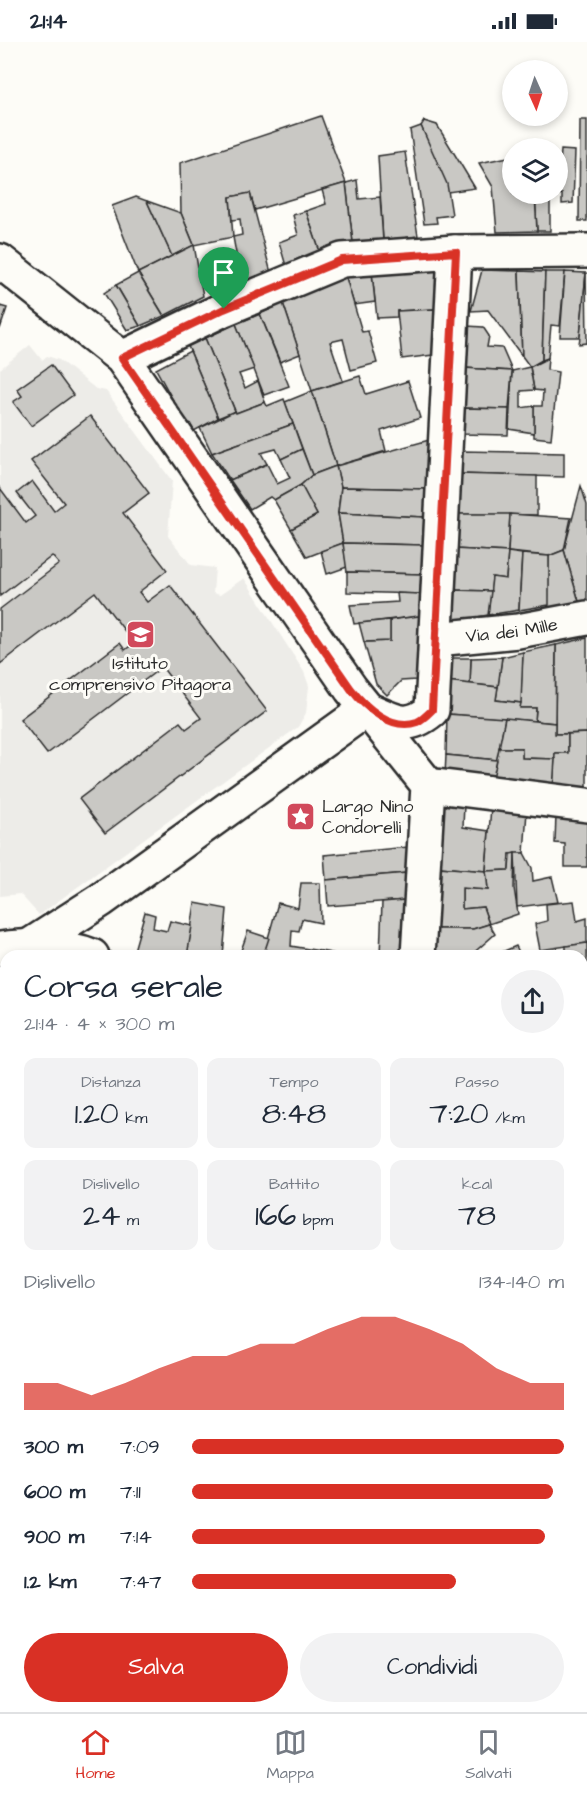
<!DOCTYPE html>
<html lang="it">
<meta charset="utf-8">
<style>
:root{--surface:#fff;--page:#f2f2f3;--text:#1f2937;--muted:#747a83;--line:#e0e1e3;--accent:#d93025}
body{margin:0;font-family:"Architects Daughter",sans-serif;background:var(--page);color:var(--text);height:100vh;display:flex;flex-direction:column;font-size:22px;white-space:nowrap}
*{box-sizing:border-box;margin:0}
p{font-size:20px;color:var(--muted)}
.icon{flex:none;width:33px;height:33px;fill:none;stroke:currentColor;stroke-width:2;stroke-linecap:round;stroke-linejoin:round}
.map{position:relative;flex:1;overflow:hidden}
.details{position:absolute;left:0px;top:908px;width:588px;height:764px;display:flex;flex-direction:column;background:var(--surface);border-radius:18px 18px 0 0;box-shadow:0 3px 9px #0003}
.details>*{flex:none}
.needle{width:39px;rotate:177deg}
.buttons{position:absolute;left:502px;top:18px;display:grid;gap:12px}
.buttons a{display:grid;place-items:center;width:66px;height:66px;border-radius:50%;background:var(--surface);box-shadow:0 3px 9px #0003;font-size:30px}
.pin{position:absolute;display:grid;place-items:center;width:51px;height:51px;color:#fff;margin:-62px -26px;border-radius:50% 50% 50% 0;rotate:-45deg;box-shadow:0 0 6px #0007}
.pin .icon{rotate:45deg}
.round{display:grid;place-items:center;flex:none;width:63px;height:63px;border-radius:32px;background:var(--page)}
.overview{display:flex;align-items:center;justify-content:space-between;height:102px;padding:0 24px}
h1{font-size:33px;font-weight:600;line-height:45px}
.figures{display:grid;grid-template-columns:repeat(3,1fr);gap:9px;height:102px;padding:6px 24px}
.figures div{display:grid;align-content:center;border-radius:12px;background:var(--page);text-align:center}
.figures b{font-size:30px;font-weight:600}
.figures small{font-size:16px;font-weight:400}
.figures p{font-size:16px}
.chart{height:168px;padding:12px 24px}
.chart p{display:flex;justify-content:space-between}
.chart svg{width:100%;height:108px;margin-top:6px;fill:var(--accent);opacity:.7}
.button{display:flex;gap:12px;margin-top:auto;padding:12px 24px}
.button a{flex:1;height:69px;border-radius:36px;background:var(--accent);color:#fff;font-size:24px;font-weight:600;line-height:69px;text-align:center}
.button a+a{background:var(--page);color:var(--text)}
ul{padding:0 24px;list-style:none;font-size:20px}
li{display:grid;grid-template-columns:96px 72px 1fr;align-items:center;height:45px}
li i{height:15px;border-radius:8px;background:var(--accent)}
.status{display:flex;justify-content:space-between;align-items:center;height:42px;padding:0 30px;background:var(--surface);direction:ltr}
.status svg{height:16px;fill:currentColor}
.dock{display:flex;justify-content:space-around;align-items:center;height:84px;border-top:2px solid var(--line);background:var(--surface);font-size:16px;color:var(--muted)}
.dock a{display:grid;justify-items:center;gap:3px}
.dock .on{color:var(--accent)}
.map>svg:first-child{display:block}
</style>
<div class="status"><b>21:14</b><svg viewBox="0 0 49 12"><path d="M0 12V9h3v3zM5 12V6h3v6zM10 12V3h3v9zM15 12V0h3v12zM26 1h20v11H26zM47 4h2v5h-2z"/></svg></div>
<div class="map">
<svg width="587" height="1670" viewBox="0 0 587 1670">
<rect width="100%" height="100%" fill="#fdfcf7"/>
<filter id="ink" filterUnits="userSpaceOnUse"><feTurbulence type="fractalNoise" baseFrequency=".0167" numOctaves="2"/><feDisplacementMap in="SourceGraphic" scale="12" xChannelSelector="R" yChannelSelector="G"/><feConvolveMatrix kernelMatrix="1 2 1 2 8 2 1 2 1" color-interpolation-filters="sRGB"/></filter>
<g filter="url(#ink)">
<path fill="#edece8" d="M30,303L42,318L47,314L59,318L96,347L106,349L172,439L168,494L191,523L215,526L213,551L220,553L244,536L304,630L309,644L306,671L298,685L39,873L20,852L0,854V327Z"/>
<path fill="#dfdeda" stroke="#858482" stroke-width="1.5" d="M6,1179V1281L0,1282V1180Z"/>
<g fill="#c9c8c4" stroke="#2b2b2b" stroke-width="1.5">
<path d="M321,74L346,141L255,168L250,151L230,155L233,195L194,203L181,171L180,121Z"/>
<path d="M580,78H587V179H579Z"/>
<path d="M424,79L437,83L475,146L448,150L421,84Z"/>
<path d="M421,84L447,142L452,173L436,175L437,181L424,182L410,88Z"/>
<path d="M561,108L575,109L573,161L562,162V152L550,154V189H537L535,152H558Z"/>
<path d="M405,110L418,194L383,199L378,114Z"/>
<path d="M513,114V152H535L537,189L497,190L493,145L479,121Z"/>
<path d="M357,138L359,157L380,155L383,199L353,201L346,141Z"/>
<path d="M346,141L353,201L320,210L306,169L326,162L322,148Z"/>
<path d="M250,151L271,231L241,239L233,195L242,193L240,177L232,178L230,155Z"/>
<path d="M136,155L147,159L172,214L138,231L112,164Z"/>
<path d="M147,159L181,171L194,203L172,214Z"/>
<path d="M306,169L320,210L286,224L279,200L298,193L293,173Z"/>
<path d="M194,203L203,254L164,274L138,231Z"/>
<path d="M437,228L435,267L397,269V275L377,276L372,231Z"/>
<path d="M482,228L519,229L522,314L488,268L471,269Z"/>
<path d="M519,229L545,230L542,318L530,325L522,314Z"/>
<path d="M545,230H565L560,284L551,283L548,316L542,318Z"/>
<path d="M565,230L586,231L580,295H560Z"/>
<path d="M138,231L164,274L140,284L116,243Z"/>
<path d="M372,231L375,260L354,263L345,232Z"/>
<path d="M586,231L587,301L579,302L580,295Z"/>
<path d="M345,232L362,290L368,289L377,321L351,328L343,297L330,300L343,339L312,349L283,261Z"/>
<path d="M116,243L140,284L127,288L104,251Z"/>
<path d="M283,261L300,312L280,320L260,272Z"/>
<path d="M0,264L7,266L0,287Z"/>
<path d="M435,267L433,313L402,317L397,269Z"/>
<path d="M260,272L289,344L264,353L236,282Z"/>
<path d="M236,282L254,327L239,332L245,346L258,339L265,360L236,371L205,296Z"/>
<path d="M467,284L483,285L489,294L487,305L502,306L512,329L464,326Z"/>
<path d="M205,296L235,369L218,376L188,304Z"/>
<path d="M190,309L218,376L194,389L190,381L186,382L156,327Z"/>
<path d="M548,316L547,328L558,330L551,397L534,395V364H542L543,349L534,348L530,325Z"/>
<path d="M51,323L73,353L31,384L13,360L22,354L17,347Z"/>
<path d="M530,325L534,348L521,349V366L534,364V391L509,387L512,329Z"/>
<path d="M464,326L512,329L509,367L462,366Z"/>
<path d="M360,334L366,352L408,339L420,376L381,389L386,409L336,424L312,349Z"/>
<path d="M312,349L336,424L312,433L285,360Z"/>
<path d="M284,357L293,382L212,411L200,386L235,369L236,371L265,360L267,364Z"/>
<path d="M462,366L509,367L508,393L460,392Z"/>
<path d="M90,374L149,451L123,471L167,528L139,550L147,560L170,543L267,669L105,791L79,757L180,680L186,687L201,676L162,625L47,712L20,677L120,601L125,608L134,601L95,550L0,622V567L59,522L52,514L0,554V446L26,481L35,474L17,451L32,439L54,469L64,461L31,419Z"/>
<path d="M293,382L302,407L281,417L276,407L261,411L267,422L230,438L212,411Z"/>
<path d="M429,398L426,447L341,445L336,424Z"/>
<path d="M302,407L312,433L301,443L274,458L270,455L250,467L230,438L267,422L277,442L290,436L281,417Z"/>
<path d="M460,409L564,411V435L458,432Z"/>
<path d="M336,424L341,445L338,471L343,501L307,515L291,487L317,473L301,443L312,433Z"/>
<path d="M458,432L537,434V473L456,472Z"/>
<path d="M301,443L317,473L291,487L274,458Z"/>
<path d="M581,444L587,463V562L580,563L564,508Z"/>
<path d="M341,445L426,447L424,475L338,471Z"/>
<path d="M338,471L424,475L423,503L343,501Z"/>
<path d="M456,472H510L508,510L454,507Z"/>
<path d="M510,472L571,476L564,508L549,514L508,510Z"/>
<path d="M343,501L347,525L327,532L321,509Z"/>
<path d="M343,501L423,503L421,532L347,530Z"/>
<path d="M454,507L508,510L506,537L492,535L491,549L452,548Z"/>
<path d="M564,508L580,563L548,570L549,514Z"/>
<path d="M508,510L522,512L519,568L488,573L492,535L506,537Z"/>
<path d="M522,512L549,514V563L519,568Z"/>
<path d="M347,530L421,532L420,552L347,550Z"/>
<path d="M452,548L491,549L488,573L450,580Z"/>
<path d="M397,551L420,552L419,574L354,582L350,563L398,560Z"/>
<path d="M419,574L416,638L401,639L387,653L376,642L364,600L390,599V578Z"/>
<path d="M390,578V599L364,600L359,581Z"/>
<path d="M587,596V691L555,692L556,603Z"/>
<path d="M556,603L555,681L535,679L536,666H520L523,610Z"/>
<path d="M523,610L521,661L496,658L502,615Z"/>
<path d="M502,615L498,645L470,642L471,616Z"/>
<path d="M447,616H471L470,642L446,639Z"/>
<path d="M446,639L498,645L496,658L521,661L520,666H536L535,679L447,672Z"/>
<path d="M447,672L505,676L497,718L446,713Z"/>
<path d="M505,676L555,681V692H568V711H555V717L522,716V706H499Z"/>
<path d="M587,691V753L553,748L555,711H568V692Z"/>
<path d="M499,706H522V716L555,717L553,748L492,740Z"/>
<path d="M446,713L497,718L492,740L445,733Z"/>
<path d="M443,759L464,762L463,785L489,789L486,829L439,825Z"/>
<path d="M491,765L527,769L524,811L510,812L509,828L486,829Z"/>
<path d="M556,773L587,776V825H565V802L555,801Z"/>
<path d="M408,805L407,831L326,838L324,813Z"/>
<path d="M515,811L514,846L518,872L489,882L483,865L462,867V846L488,848L486,829L509,828L510,812Z"/>
<path d="M515,811H524L532,826L533,839L552,835L558,860L517,865Z"/>
<path d="M439,825L486,829L488,848L462,846V867L483,865L489,882L473,887H436Z"/>
<path d="M407,831L405,858L328,864L326,838Z"/>
<path d="M301,841H320L321,881L302,877L299,889L292,888L291,904L321,909L320,914H263L278,861L298,866Z"/>
<path d="M405,858L403,914H380L382,860Z"/>
<path d="M574,859L577,879L587,876V901L540,908L535,882L547,879L546,862Z"/>
<path d="M195,861L227,867L223,914H187Z"/>
<path d="M145,870L155,873L153,886L167,889L170,879L192,884L187,914L133,912Z"/>
<path d="M489,882L495,892L470,914H434L436,887H473Z"/>
<path d="M248,889L269,896L263,914H239Z"/>
<path d="M587,901V955H582V914H566V904Z"/>
<path d="M516,904L521,914H503L502,910Z"/>
<path d="M321,909L341,913V914H320Z"/>
<path d="M582,996L587,998L582,1030Z"/>
<path d="M587,1006V1042L582,1041Z"/>
<path d="M585,1067H587V1137L582,1136Z"/>
<path d="M582,1136L587,1137V1180L582,1179Z"/>
<path d="M582,1190L587,1191V1227L582,1229Z"/>
<path d="M587,1227V1253H583Z"/>
<path d="M582,1318L587,1319V1349L582,1348Z"/>
<path d="M6,1351V1404H0V1352Z"/>
<path d="M582,1393L587,1394V1494H582Z"/>
<path d="M586,1494H587V1528L582,1527Z"/>
<path d="M582,1527L587,1528V1572L582,1571Z"/>
<path d="M0,1534L5,1535L2,1543L6,1544V1590L0,1588Z"/>
<path d="M582,1571L587,1572L585,1653L582,1652Z"/>
<path d="M6,1625V1662L0,1661V1644Z"/>
<path d="M0,1661L6,1662V1665L35,1670H0Z"/>
<path d="M16,1665H45L44,1670Z"/>
<path d="M91,1665H100L110,1670H90Z"/>
<path d="M100,1665H165L173,1670H110Z"/>
<path d="M245,1665H325L323,1670H246Z"/>
<path d="M358,1665H421L420,1670H357Z"/>
<path d="M421,1665H435V1670H420Z"/>
<path d="M435,1665H458L496,1670H435Z"/>
</g>
<g fill="none" stroke-linecap="round" stroke-linejoin="round">
<defs>
<g id="minor">
<path id="s1" d="M436,597L518,589L587,576"/>
<path d="M428,743L587,763"/>
<path d="M0,907C31,903 62,902 92,914"/>
<path d="M28,914L31,903L101,858L367,667C395,679 407,689 432,668L455,210"/>
<path d="M582,1052L587,1053"/>
<path d="M582,1368H587"/>
<path d="M0,1450H6"/>
<path d="M579,1665L587,1666"/>
<path d="M69,1670L71,1665"/>
</g>
<g id="major">
<path d="M0,219L122,316L351,647L428,743L418,914"/>
<path d="M122,316L224,267L342,218L455,210L587,209"/>
<path d="M342,1670L343,1665"/>
</g>
</defs>
<use href="#minor" stroke="#2b2b2b" stroke-width="38"/>
<use href="#major" stroke="#2b2b2b" stroke-width="38"/>
<use href="#minor" stroke="#fdfcf7" stroke-width="33"/>
<use href="#major" stroke="#fdfcf7" stroke-width="33"/>
</g>
</g>
<g fill="none" stroke-linecap="round" stroke-linejoin="round" filter="url(#ink)">
<defs>
<path id="route" d="M456,210L432,668C428,672 422,678 417,680C391,689 365,665 351,647L122,316L224,267L342,218Z"/>
</defs>
<use href="#route" stroke="#fff" stroke-width="12"/>
<use href="#route" stroke="#d93025" stroke-width="8"/>
</g>
<defs>
<symbol id="school-square" viewBox="-11 -11 22 22"><rect x="-9" y="-9" width="18" height="18" rx="4" fill="#d1495b" stroke="#fdfcf7"/><path d="M0-5L7-2L0 1L-7-2ZM-4 1L0 2.5L4 1V4Q0 6-4 4Z" fill="#fff"/></symbol>
<symbol id="sight-square" viewBox="-11 -11 22 22"><rect x="-9" y="-9" width="18" height="18" rx="4" fill="#d1495b" stroke="#fdfcf7"/><path d="M0-6L1.8-2.2L6-1.7L2.9 1.2L3.7 5.4L0 3.3L-3.7 5.4L-2.9 1.2L-6-1.7L-1.8-2.2Z" fill="#fff"/></symbol>
</defs>
<g fill-rule="evenodd">
<use href="#school-square" x="124" y="576" width="33" height="33"/>
<use href="#sight-square" x="284" y="758" width="33" height="33"/>
</g>
<g text-anchor="middle" dominant-baseline="central" stroke-width="6" stroke-linejoin="round" paint-order="stroke">
<g font-size="18" fill="#2b2b2b" stroke="#fdfcf7">
<text stroke="none"><textPath href="#s1" startOffset="76">Via dei Mille</textPath></text>
</g>
<g font-size="18" fill="#2b2b2b" stroke="#fdfcf7">
<text x="140" y="621">Istituto<tspan x="140" dy="21">comprensivo Pitagora</tspan></text>
<text x="322" y="764" text-anchor="start">Largo Nino<tspan x="322" dy="21">Condorelli</tspan></text>
</g>
</g>
</svg>
<div class="buttons">
<a><svg class="needle" viewBox="-14 -14 28 28"><path d="M0-13l5 13h-10z" fill="#e53935"/><path d="M0 13l5-13h-10z" fill="#747a83"/></svg></a>
<a><svg class="icon" aria-label="layers" viewBox="0 0 24 24"><path d="M12 4l9 5-9 5-9-5zM3 14l9 5 9-5"/></svg></a>
</div>
<div class="pin" style="left:224px;top:267px;background:#1e9e55"><svg class="icon" aria-label="arrive" viewBox="0 0 24 24"><path d="M6 21V4h12l-3 4 3 4H6"/></svg></div>
<section class="details">
<div class="overview"><div><h1>Corsa serale</h1><p>21:14 · 4 × 300 m</p></div><a class="round"><svg class="icon" aria-label="share" viewBox="0 0 24 24"><path d="M12 15V3M7 8l5-5 5 5M5 13v7h14v-7"/></svg></a></div>
<div class="figures">
<div><p>Distanza</p><b>1.20<small> km</small></b></div>
<div><p>Tempo</p><b>8:48</b></div>
<div><p>Passo</p><b>7:20<small> /km</small></b></div>
</div>
<div class="figures">
<div><p>Dislivello</p><b>24<small> m</small></b></div>
<div><p>Battito</p><b>166<small> bpm</small></b></div>
<div><p>kcal</p><b>78</b></div>
</div>
<div class="chart"><p><span>Dislivello</span>134–140 m</p>
<svg viewBox="0 0 160 44" preserveAspectRatio="none"><path d="M0 44V33L10 33L20 38L30 33L40 27L50 22L60 22L70 17L80 17L90 11L100 6L110 6L120 11L130 17L140 27L150 33L160 33V44z"/></svg>
</div>
<ul>
<li><b>300 m</b>7:09<i style="width:100%"></i></li>
<li><b>600 m</b>7:11<i style="width:97%"></i></li>
<li><b>900 m</b>7:14<i style="width:95%"></i></li>
<li><b>1.2 km</b>7:47<i style="width:71%"></i></li>
</ul>
<div class="button"><a>Salva</a><a>Condividi</a></div>
</section>
</div>
<nav class="dock">
<a class="on"><svg class="icon" aria-label="home" viewBox="0 0 24 24"><path d="M3 11l9-7 9 7M6 9v11h12V9"/></svg>Home</a>
<a><svg class="icon" aria-label="map" viewBox="0 0 24 24"><path d="M3 6l6-2 6 2 6-2v14l-6 2-6-2-6 2zM9 4v14M15 6v14"/></svg>Mappa</a>
<a><svg class="icon" aria-label="saved" viewBox="0 0 24 24"><path d="M7 4h10v16l-5-4-5 4z"/></svg>Salvati</a>
</nav>
